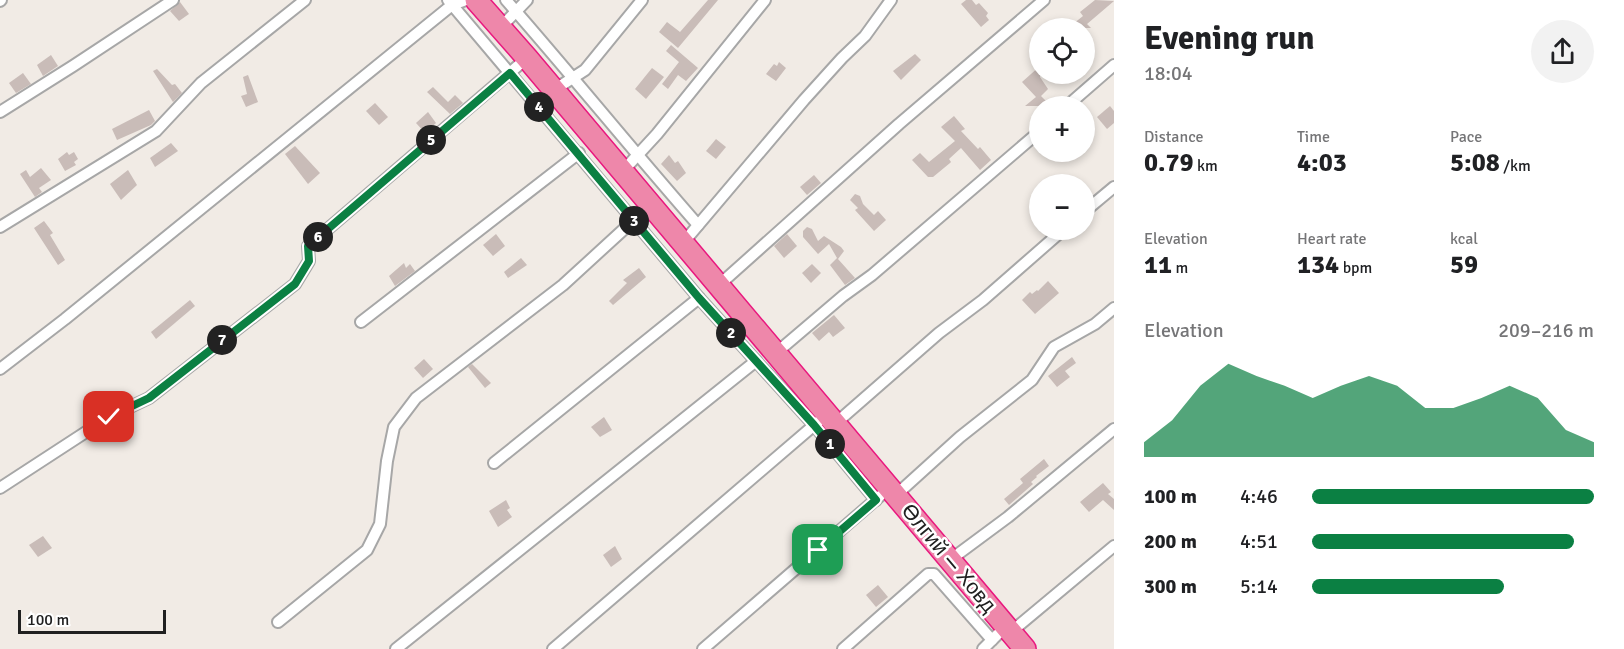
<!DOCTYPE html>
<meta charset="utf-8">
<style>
:root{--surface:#fff;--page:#f2f2f2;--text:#202124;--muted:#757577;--accent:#0b8043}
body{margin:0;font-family:Signika,sans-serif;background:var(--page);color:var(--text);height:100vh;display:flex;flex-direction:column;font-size:22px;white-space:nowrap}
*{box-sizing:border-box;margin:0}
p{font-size:20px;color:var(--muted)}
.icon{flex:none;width:33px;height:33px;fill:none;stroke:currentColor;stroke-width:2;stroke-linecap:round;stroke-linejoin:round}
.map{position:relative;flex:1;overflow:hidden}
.panel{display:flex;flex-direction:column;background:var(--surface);width:510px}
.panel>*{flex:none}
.tools{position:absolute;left:1029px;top:18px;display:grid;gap:12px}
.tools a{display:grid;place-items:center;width:66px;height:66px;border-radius:50%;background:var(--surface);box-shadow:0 3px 9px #0003;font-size:30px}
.scale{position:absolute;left:18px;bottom:15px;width:148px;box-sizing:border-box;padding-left:6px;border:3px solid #202020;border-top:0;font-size:16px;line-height:21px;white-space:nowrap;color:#202020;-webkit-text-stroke:4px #fff;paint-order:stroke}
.pin{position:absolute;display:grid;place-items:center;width:51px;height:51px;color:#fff;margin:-26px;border-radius:12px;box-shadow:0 3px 9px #0006}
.km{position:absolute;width:30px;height:30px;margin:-15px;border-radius:50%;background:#222;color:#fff;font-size:16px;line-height:30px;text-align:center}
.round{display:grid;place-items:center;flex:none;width:63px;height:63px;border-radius:32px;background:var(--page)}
.summary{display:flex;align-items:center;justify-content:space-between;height:102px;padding:0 30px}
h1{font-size:33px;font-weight:800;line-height:45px}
.figures{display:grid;grid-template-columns:repeat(3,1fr);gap:9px;height:102px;padding:6px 30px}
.figures div{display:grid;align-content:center}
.figures b{font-size:26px;font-weight:800}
.figures small{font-size:16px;font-weight:400}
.figures p{font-size:16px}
.chart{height:168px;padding:12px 30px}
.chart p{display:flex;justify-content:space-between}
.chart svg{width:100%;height:108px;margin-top:6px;fill:var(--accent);opacity:.7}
ul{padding:0 30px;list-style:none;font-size:20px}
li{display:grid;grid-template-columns:96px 72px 1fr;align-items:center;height:45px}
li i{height:15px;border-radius:8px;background:var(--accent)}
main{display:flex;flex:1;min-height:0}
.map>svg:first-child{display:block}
</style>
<main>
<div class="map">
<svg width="1114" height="649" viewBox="0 0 1114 649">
<rect width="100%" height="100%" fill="#f1ebe5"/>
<g fill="#c9bcb8">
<path d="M708,0H718L678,48L659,32L667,22L680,32Z"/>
<path d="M966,0H972L976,5L979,3L988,13L986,16L989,20L981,27L961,4Z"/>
<path d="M1095,0L1114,1L1087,24L1091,28H1068L1083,16L1080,12Z"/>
<path d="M180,2L189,14L179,21L170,11Z"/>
<path d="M671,45L698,68L686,81L678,75L668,89L662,84L679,62L666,51Z"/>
<path d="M915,54L921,60L901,80L893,71Z"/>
<path d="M51,55L58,66L43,76L37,65Z"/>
<path d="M779,62L786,68L776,81L766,74L774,64L777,66Z"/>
<path d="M1040,66V77L1048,89L1041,96L1051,106H1025L1036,97L1022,82Z"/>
<path d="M652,68L664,77L646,99L635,89Z"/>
<path d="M157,69L172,85L175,84L182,93L173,102L153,71Z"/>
<path d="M23,73L31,84L16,93L9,83Z"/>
<path d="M248,75L258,102L246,107L241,96L247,94L243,77Z"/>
<path d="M433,87L448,102L455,95L463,103L450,114L427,92Z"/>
<path d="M375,103L388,117L379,125L366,111Z"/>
<path d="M1110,106L1114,111V123L1107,129L1097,117Z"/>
<path d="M149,110L155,121L151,125L117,140L112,129Z"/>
<path d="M428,112L436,123L425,133L416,123Z"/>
<path d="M954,116L965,129L961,131L978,149L980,147L991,160L980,170L961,148L949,159L951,162L950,163L933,177H928L912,160L920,153L929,162L955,141L941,127Z"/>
<path d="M716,139L726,147L716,159L706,151Z"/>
<path d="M171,143L178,151L155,167L150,158Z"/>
<path d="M295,146L320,173L308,184L285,154Z"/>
<path d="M67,152L69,155L74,152L78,159L74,162L76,165L65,171L58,159Z"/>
<path d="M669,155L675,163L678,161L686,173L677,181L661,164Z"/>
<path d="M41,168L51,180L39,188L42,192L35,197L20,174L26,170L30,177Z"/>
<path d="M128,170L137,185L121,200L110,184Z"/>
<path d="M814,175L821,183L807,195L800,187Z"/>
<path d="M855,194L860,196L863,204L874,215L878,211L886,220L874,231L855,210L858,208L850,200Z"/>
<path d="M44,221L53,233L50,235L65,260L58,265L34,228Z"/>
<path d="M807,227L812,229L818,241L824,236L841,247L844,251L838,259L855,278L845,285L830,265L837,258L829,244L818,254L803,237V231Z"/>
<path d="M496,234L505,246L493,256L483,245Z"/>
<path d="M787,234L797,246L784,258L774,246Z"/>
<path d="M521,258L527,265L508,278L504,272Z"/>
<path d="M404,263L406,268L410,264L415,271L395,286L389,276Z"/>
<path d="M812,264L821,273L811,283L802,273Z"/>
<path d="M639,268L646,277L613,305L609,301L627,283L623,280Z"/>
<path d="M1048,281L1059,293L1035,314L1022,300L1030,292L1032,294L1037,290L1038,291Z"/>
<path d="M190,300L195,306L156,339L151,332Z"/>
<path d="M834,315L845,328L833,337L829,332L819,341L812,333Z"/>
<path d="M1072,357L1076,363L1065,371L1070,377L1057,387L1048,376Z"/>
<path d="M424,359L433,369L423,378L414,368Z"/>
<path d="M472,364L491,383L485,388L468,367Z"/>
<path d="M604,417L612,430L600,437L591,427Z"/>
<path d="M1044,459L1049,466L1036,476L1037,477L1031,482L1033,484L1009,505L1004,499L1023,483L1020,479Z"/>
<path d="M1103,483L1111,492L1108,494L1114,499V510L1103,500L1089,512L1080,502Z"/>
<path d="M506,500L510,508L507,510L512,517L498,527L489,511Z"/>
<path d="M43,536L52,548L38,557L29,545Z"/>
<path d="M615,546L622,559L611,567L603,555Z"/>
<path d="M878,585L888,597L876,607L866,595Z"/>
</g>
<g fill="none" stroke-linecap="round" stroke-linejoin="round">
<defs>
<g id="street">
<path d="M448,0L699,298L814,425L876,500"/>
<path d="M506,0C571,74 633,151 698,225"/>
<path d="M0,1L1,0"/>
<path d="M500,28L527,0"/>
<path d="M554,90L585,70L642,0"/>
<path d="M1067,106L1114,65"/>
<path d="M0,112L73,66L173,0"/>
<path d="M622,172L657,134L765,0"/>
<path d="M1084,212L1114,187"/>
<path d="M0,227L156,131L201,83L305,0"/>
<path d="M683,243L804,100L842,58L865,36L891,0"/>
<path d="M719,285L899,124L1044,0"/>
<path d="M361,322L579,153"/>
<path d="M776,353L843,296L872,275L1040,131"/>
<path d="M0,369L65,319L452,5L466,0"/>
<path d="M836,423L939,333L983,300L1063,230"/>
<path d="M494,463L699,298"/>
<path d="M0,488L109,417L149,398L295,284L309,261L308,246L527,58"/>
<path d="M896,495L960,437L1032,380L1054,347L1095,324L1114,308"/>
<path d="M950,560L1008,517L1114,429"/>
<path d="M278,622L367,550L380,524L387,461L394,427L416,398L563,285L634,220"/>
<path d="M1011,632L1114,546"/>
<path d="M396,649L756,361"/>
<path d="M553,649L819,421"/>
<path d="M703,649L880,496"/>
<path d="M843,649L928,574H934L992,640"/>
<path d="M983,649L1006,626"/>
</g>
<path id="highway" d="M476,0L527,58L1025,649"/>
</defs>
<use href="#street" stroke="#a7a7a7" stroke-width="14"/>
<use href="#highway" stroke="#e9187f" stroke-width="24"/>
<use href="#street" stroke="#fff" stroke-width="10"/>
<use href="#highway" stroke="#ee87aa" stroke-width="21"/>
</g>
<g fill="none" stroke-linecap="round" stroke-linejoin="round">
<defs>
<path id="route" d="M109,417L149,398L295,284L309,261L308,246L510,73L699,298L814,425L876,500L818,550"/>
</defs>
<use href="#route" stroke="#fff" stroke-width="12"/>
<use href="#route" stroke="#0b8043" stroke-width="8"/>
</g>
<g text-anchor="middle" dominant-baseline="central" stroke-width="5" stroke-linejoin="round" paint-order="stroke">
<g font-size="21" fill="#202020" stroke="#fff">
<text transform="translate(949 558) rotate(50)">Өлгий — Ховд</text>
</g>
</g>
</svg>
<div class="tools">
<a><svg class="icon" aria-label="locate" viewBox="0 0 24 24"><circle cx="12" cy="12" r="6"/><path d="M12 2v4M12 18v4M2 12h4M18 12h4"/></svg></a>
<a>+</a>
<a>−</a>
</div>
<div class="scale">100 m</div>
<div class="pin" style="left:818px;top:550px;background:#1e9e55"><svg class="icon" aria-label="arrive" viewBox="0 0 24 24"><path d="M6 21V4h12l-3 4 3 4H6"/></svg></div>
<div class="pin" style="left:109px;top:417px;background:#d93025"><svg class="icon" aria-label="check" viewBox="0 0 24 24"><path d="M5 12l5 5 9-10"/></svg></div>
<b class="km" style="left:830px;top:444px">1</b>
<b class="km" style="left:731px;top:333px">2</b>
<b class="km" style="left:634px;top:221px">3</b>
<b class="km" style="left:539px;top:107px">4</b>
<b class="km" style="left:431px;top:140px">5</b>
<b class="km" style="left:318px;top:237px">6</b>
<b class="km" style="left:222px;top:340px">7</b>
</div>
<section class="panel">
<div class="summary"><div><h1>Evening run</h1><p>18:04</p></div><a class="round"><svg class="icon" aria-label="share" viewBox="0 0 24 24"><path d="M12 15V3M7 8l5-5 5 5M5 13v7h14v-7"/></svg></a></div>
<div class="figures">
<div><p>Distance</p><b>0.79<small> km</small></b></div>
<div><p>Time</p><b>4:03</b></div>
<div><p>Pace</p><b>5:08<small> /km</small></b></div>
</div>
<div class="figures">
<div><p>Elevation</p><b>11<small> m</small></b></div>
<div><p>Heart rate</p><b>134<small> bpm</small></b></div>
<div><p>kcal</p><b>59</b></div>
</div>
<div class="chart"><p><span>Elevation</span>209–216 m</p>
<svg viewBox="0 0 160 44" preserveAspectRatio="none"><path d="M0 44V38L10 29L20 15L30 6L40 11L50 15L60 20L70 15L80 11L90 15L100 24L110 24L120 20L130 15L140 20L150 33L160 38V44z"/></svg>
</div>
<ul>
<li><b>100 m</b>4:46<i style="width:100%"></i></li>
<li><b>200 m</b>4:51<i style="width:93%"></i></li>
<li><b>300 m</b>5:14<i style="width:68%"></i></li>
</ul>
</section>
</main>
